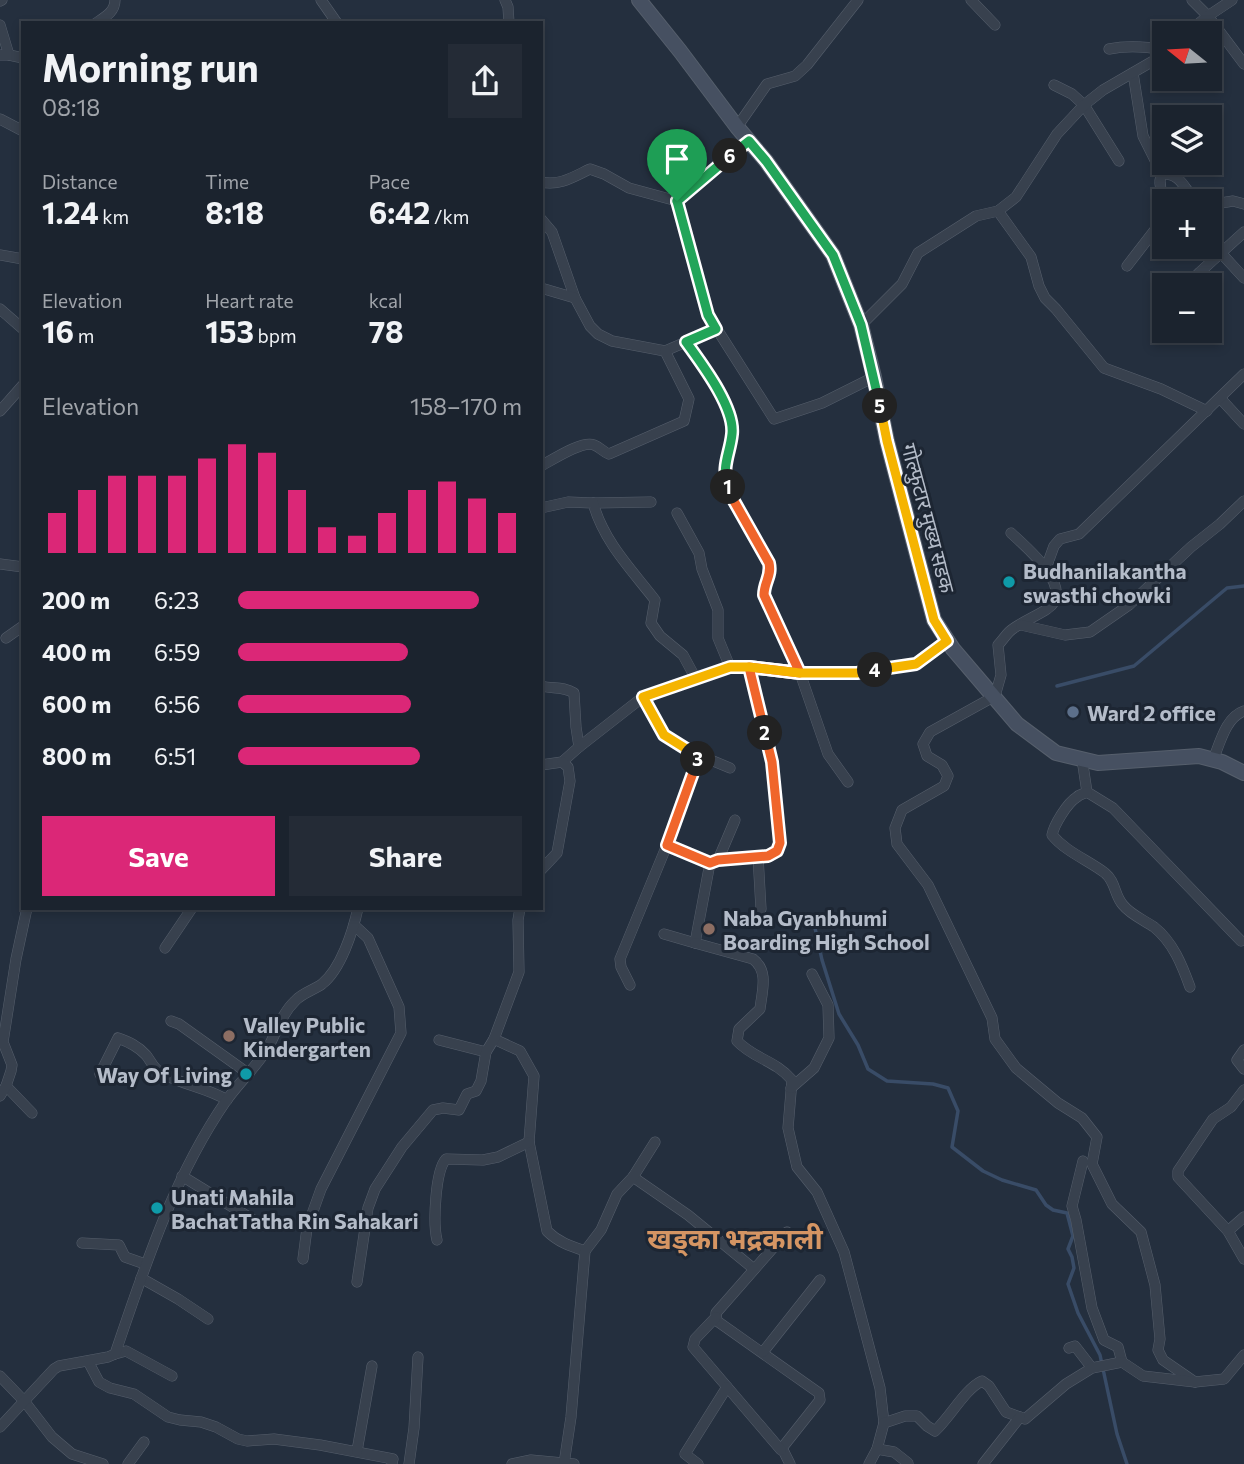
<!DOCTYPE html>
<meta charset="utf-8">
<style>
:root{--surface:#1b232e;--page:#242b36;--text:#f1f3f6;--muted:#a0a4aa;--line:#39404a;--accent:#db2777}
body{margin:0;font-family:Commissioner,"Noto Sans Devanagari",sans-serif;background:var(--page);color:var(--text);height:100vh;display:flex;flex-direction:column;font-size:26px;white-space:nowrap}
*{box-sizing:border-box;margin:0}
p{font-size:23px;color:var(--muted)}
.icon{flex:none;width:38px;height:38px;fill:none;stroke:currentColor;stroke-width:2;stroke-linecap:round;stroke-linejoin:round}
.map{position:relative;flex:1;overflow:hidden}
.details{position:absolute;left:21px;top:21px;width:522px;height:889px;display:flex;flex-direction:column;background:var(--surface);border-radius:0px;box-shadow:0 4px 10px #0003,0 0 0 2px var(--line)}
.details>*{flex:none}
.needle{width:46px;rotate:288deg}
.controls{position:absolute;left:1152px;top:21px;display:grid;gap:14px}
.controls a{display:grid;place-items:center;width:70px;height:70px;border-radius:0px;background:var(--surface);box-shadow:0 4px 10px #0003,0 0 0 2px var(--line);font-size:35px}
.pin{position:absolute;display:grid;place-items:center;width:60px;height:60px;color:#fff;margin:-72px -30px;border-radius:50% 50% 50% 0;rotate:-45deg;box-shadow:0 0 7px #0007}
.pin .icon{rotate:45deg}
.km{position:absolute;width:35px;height:35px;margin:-18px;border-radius:50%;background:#222;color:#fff;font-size:19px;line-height:35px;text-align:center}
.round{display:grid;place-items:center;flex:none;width:74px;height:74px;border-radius:0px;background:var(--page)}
.head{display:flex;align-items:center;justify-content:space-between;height:119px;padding:0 21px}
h1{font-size:38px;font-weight:700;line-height:52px}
.figures{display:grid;grid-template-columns:repeat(3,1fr);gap:10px;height:119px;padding:7px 21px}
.figures div{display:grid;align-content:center}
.figures b{font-size:30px;font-weight:700}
.figures small{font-size:19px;font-weight:400}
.figures p{font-size:19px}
.chart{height:196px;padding:14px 21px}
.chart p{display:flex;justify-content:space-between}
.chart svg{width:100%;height:126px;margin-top:7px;stroke:var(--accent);stroke-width:6}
.primary-button{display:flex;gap:14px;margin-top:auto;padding:14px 21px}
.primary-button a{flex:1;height:80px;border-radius:0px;background:var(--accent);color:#fff;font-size:28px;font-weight:700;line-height:80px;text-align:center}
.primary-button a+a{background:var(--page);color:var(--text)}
ul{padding:0 21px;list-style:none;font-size:23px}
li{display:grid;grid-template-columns:112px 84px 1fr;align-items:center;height:52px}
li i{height:18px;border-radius:9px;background:var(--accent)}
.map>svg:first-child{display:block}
</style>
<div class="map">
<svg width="1244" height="1464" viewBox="0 0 1244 1464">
<rect width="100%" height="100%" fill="#242f3e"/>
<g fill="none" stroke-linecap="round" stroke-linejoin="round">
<g stroke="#394c67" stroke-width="3.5">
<path d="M1057,686L1134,666L1227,588L1244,586"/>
<path d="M815,928L822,960L839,1014L858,1045L868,1069L887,1081L933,1084L948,1088L958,1111L952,1147L983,1171L1002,1180L1036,1190L1046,1205L1053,1210L1067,1213L1073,1236L1068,1249L1072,1257L1074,1268L1068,1284L1078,1313L1100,1355L1117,1434L1127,1464"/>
</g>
<defs>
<g id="minor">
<path d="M321,0L337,23"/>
<path d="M505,0L508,7L509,23"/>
<path d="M971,0L995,25"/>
<path d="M1192,0L1208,16L1244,64"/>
<path d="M0,1L2,0"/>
<path d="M96,23C105,17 115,12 115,0"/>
<path d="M0,25L9,55"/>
<path d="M1187,33L1208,16L1232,0"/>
<path d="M1109,49C1128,45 1144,46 1164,50"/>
<path d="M0,55H9L23,58"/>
<path d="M1133,73L1143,136L1162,174"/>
<path d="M1054,85L1072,94L1084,105L1119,161"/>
<path d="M0,119L23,131"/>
<path d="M737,127L767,84L795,76L807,65L858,0"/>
<path d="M541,182C560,186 573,177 590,169L604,174L629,188L677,201L708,315L774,419L822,403L874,377"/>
<path d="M677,201L749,140"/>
<path d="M1167,201C1162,192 1157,184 1162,174C1182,173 1184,190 1196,201"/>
<path d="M1209,205L1233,201L1244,204"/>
<path d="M998,211L1031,257L1039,286L1045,298L1056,309L1104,368L1161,389L1207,411"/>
<path d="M541,219L552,232L575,298"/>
<path d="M1221,253L1244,278"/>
<path d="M0,255L23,259"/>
<path d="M1127,266L1164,218"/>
<path d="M1195,285L1196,276L1200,272L1244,232"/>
<path d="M541,288L575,298L590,326L598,334L612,341L665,351L716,329"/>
<path d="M1209,299L1211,301"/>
<path d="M0,309L23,329"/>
<path d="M861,325L902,284L918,253L976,216L998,211L1016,197L1057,134L1084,105L1103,90L1153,61L1164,53"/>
<path d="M686,342C701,363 734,407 732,433C731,447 723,461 725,476C727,497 758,542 769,563C771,576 764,582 764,595L800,673L828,754L848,782"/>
<path d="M1220,398L1244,424"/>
<path d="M0,411L23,385"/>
<path d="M541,466C552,460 582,440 594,445C600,447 603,452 609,454L684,421L689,399L665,351"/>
<path d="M593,503L651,502"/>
<path d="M541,508L568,502L593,503C604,542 631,569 655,600L651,623L660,636L683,655L696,679"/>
<path d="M677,513L699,553L702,569L718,610V638L730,667"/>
<path d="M1011,533C1026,547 1077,589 1047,609C1037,616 1017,624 1009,632C1005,636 1002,641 998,645L1001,675L995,696L930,732L923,744L927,756L942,765L948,776L944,786L902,810L895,828L897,844L928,885L992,1018L995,1039L1016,1068L1058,1103L1082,1118L1097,1137L1092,1164L1112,1204L1141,1232L1155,1285L1160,1339L1158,1350L1163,1360L1195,1382"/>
<path d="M0,564L23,567"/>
<path d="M1046,568L1054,546L1060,539L1079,534L1244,374"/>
<path d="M1021,625L1065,635L1090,632L1129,605L1191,547L1220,524L1244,501"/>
<path d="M6,638L23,626"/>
<path d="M541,686C553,689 563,686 574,693L576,727L579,747"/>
<path d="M643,697L730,667H749L800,673H857L916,664L947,641"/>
<path d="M699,755L730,768"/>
<path d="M1082,759L1087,792L1113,808L1241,941"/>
<path d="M1213,760C1220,743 1226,717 1244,711"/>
<path d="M541,765L562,762L579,747L643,697L664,735L688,750L699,755L667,845L620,959L621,967L630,985"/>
<path d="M1087,792C1084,794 1080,794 1077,797C1067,803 1054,825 1052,835C1066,852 1088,860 1105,873C1116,882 1114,895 1123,905C1131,915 1144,920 1154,927C1173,942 1182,965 1190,987"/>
<path d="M758,856L761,909"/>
<path d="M718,860L735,820"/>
<path d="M710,863C726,858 763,860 774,852C778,849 778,848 780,843L772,762L749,667"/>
<path d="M541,870L557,853L570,781L568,767L562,762"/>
<path d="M664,934L695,943L710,863L667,845"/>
<path d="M695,943L753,959C769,971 762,991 760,1009L739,1029L737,1041C754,1059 775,1060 792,1080L788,1128L797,1167L817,1192L844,1252L880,1388L884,1423"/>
<path d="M165,948L192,908"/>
<path d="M171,1021L179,1024L249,1074"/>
<path d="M494,1039L520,1051L534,1076L529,1142L547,1231C558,1242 570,1246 585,1251"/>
<path d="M439,1040L486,1052"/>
<path d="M1244,1050L1237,1060L1244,1069"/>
<path d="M100,1074L118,1038C129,1042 138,1046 146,1055C151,1061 153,1068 160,1072C181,1085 206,1087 227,1100"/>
<path d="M6,1086L32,1113"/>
<path d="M791,1088L814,1068L829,1038L828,1005L812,974"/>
<path d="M1244,1090L1231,1107L1213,1119L1178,1171V1177L1228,1231L1244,1259"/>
<path d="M0,1096L6,1086L11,1071L12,1065L3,1042L16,959L27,908"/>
<path d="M1083,1161L1072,1206L1076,1220L1092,1308L1104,1340L1118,1347L1122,1362"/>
<path d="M182,1176L252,1219"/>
<path d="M633,1177L688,1215L754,1269"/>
<path d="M1228,1231L1244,1217"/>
<path d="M787,1232L716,1313L717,1321L819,1393L820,1400L782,1448L790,1464"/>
<path d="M437,1240C433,1224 435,1171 446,1159L483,1160L498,1157L529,1142"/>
<path d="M82,1243L119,1245L125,1257L145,1264"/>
<path d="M303,1259L307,1228L321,1189L401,1033L399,1007L368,938L354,925"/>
<path d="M141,1278L178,1299L208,1319"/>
<path d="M357,1282L368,1208L375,1189L402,1147L433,1110L443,1108L459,1110L467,1094L476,1091L481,1081L486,1052L494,1039L519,972L518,920L520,908"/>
<path d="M716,1317L695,1339L693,1347L781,1450"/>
<path d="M1069,1348L1075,1346L1092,1368"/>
<path d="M763,1352L820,1280"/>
<path d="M115,1354L126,1351L172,1376"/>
<path d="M88,1361L99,1382L110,1388L134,1394L168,1417L180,1420L201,1422L216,1427L238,1439L247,1441L274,1439L320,1445L393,1459L392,1464"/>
<path d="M0,1376L25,1402L52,1437L72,1454L103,1464"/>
<path d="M0,1427L54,1369L59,1366L108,1357L115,1354C145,1266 173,1178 226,1101C238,1084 254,1069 266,1051C276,1035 281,1014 295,1001C302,993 314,990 322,984C341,969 353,931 358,908"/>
<path d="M877,1449L894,1452L908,1463V1464"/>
<path d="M357,1451L372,1366"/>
<path d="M128,1464L144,1442"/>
<path d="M409,1464L414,1428L418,1357"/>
<path d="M512,1464L531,1460L574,1464"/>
<path d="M564,1464L571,1417L585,1251L601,1230L617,1194L633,1177L655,1142"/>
<path d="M698,1464L685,1454L727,1387"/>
<path d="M869,1464L877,1449L884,1423L905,1416H917L927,1426L935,1431C951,1416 965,1389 982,1381L989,1386L1006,1412L1025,1419L1066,1384L1092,1368L1122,1362L1143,1376L1195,1382L1224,1379L1244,1355"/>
<path d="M983,1464L1020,1417"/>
</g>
<path id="secondary" d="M639,0L680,51L737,127L766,161L833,255L861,325L874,377L887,441L934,620L953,649L1017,724L1056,753L1098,763L1199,756L1222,762L1244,773"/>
</defs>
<use href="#minor" stroke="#565f6c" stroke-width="11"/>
<use href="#secondary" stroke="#565f6c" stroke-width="16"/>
<use href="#minor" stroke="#38414e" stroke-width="10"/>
<use href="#secondary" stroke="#465061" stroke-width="14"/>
</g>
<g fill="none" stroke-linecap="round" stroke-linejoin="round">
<defs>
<path id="split-1" d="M677,201L708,315L716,329L686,342C701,363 735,407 732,434C730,454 721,466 728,487"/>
<path id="split-2" d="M728,487L730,494L769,563C772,576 764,582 764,595L800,673L749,667L765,733"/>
<path id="split-3" d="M698,759L667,845L710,863L718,860L768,856L777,851L780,843L772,762L765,733"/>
<path id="split-4" d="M698,759L699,755L688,750L664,735L643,697L730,667H749L800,673H857L875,670"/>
<path id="split-5" d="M875,670L916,664L947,641L934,620L887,441L880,406"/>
<path id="split-6" d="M730,156L749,141L766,161L833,255L861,325L880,406"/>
<path id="split-7" d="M677,201L730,156"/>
</defs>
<use href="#split-1" stroke="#fff" stroke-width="14"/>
<use href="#split-2" stroke="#fff" stroke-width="14"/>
<use href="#split-3" stroke="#fff" stroke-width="14"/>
<use href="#split-4" stroke="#fff" stroke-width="14"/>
<use href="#split-5" stroke="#fff" stroke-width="14"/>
<use href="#split-6" stroke="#fff" stroke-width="14"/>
<use href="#split-7" stroke="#fff" stroke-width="14"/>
<use href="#split-1" stroke="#22a559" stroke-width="9"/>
<use href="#split-2" stroke="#f0652b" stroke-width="9"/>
<use href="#split-3" stroke="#f0652b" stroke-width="9"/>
<use href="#split-4" stroke="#f5b400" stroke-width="9"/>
<use href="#split-5" stroke="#f5b400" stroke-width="9"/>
<use href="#split-6" stroke="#22a559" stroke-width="9"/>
<use href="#split-7" stroke="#22a559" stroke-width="9"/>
</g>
<g fill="#0f9aa8" stroke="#1d2633" stroke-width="2.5">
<circle cx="1009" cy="582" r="7"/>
<circle cx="246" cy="1074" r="7"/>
<circle cx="157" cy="1208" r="7"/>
</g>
<circle fill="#5c6f8a" stroke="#1d2633" stroke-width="2.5" cx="1073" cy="712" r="7"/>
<g fill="#8d6e63" stroke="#1d2633" stroke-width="2.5">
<circle cx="709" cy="929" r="7"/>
<circle cx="229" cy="1036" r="7"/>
</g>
<g text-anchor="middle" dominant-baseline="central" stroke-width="6" stroke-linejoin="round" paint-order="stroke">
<g font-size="21" fill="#b4bcc9" stroke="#1d2633">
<text transform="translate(929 518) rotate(75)">गोल्फुटार मुख्य सडक</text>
</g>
<g font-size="21" font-weight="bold" fill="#b4bcc9" stroke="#1d2633" text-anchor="start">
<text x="1023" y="570">Budhanilakantha<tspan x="1023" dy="24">swasthi chowki</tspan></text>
<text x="1087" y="712">Ward 2 office</text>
<text x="723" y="917">Naba Gyanbhumi<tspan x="723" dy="24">Boarding High School</tspan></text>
<text x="243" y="1024">Valley Public<tspan x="243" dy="24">Kindergarten</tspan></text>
<text x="232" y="1074" text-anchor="end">Way Of Living</text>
<text x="171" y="1196">Unati Mahila<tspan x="171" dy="24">BachatTatha Rin Sahakari</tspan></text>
</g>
<g font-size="28" font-weight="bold" fill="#d59563" stroke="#1d2633">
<text x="735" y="1238">खड्का भद्रकाली</text>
</g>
</g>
</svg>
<div class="controls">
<a><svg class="needle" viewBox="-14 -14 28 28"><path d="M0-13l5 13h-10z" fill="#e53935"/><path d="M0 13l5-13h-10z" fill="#a0a4aa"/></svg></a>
<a><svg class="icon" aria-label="layers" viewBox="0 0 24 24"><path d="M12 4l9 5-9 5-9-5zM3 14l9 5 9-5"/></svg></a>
<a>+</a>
<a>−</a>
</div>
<div class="pin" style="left:677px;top:201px;background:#1e9e55"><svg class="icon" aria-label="arrive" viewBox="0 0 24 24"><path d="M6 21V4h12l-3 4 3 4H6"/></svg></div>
<b class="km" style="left:728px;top:487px">1</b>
<b class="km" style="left:765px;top:733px">2</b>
<b class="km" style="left:698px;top:759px">3</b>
<b class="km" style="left:875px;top:670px">4</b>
<b class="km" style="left:880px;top:406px">5</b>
<b class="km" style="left:730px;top:156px">6</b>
<section class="details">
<div class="head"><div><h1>Morning run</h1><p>08:18</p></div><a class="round"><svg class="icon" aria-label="share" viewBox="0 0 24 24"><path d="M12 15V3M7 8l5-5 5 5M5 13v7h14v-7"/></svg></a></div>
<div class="figures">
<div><p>Distance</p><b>1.24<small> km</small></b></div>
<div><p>Time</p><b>8:18</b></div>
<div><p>Pace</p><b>6:42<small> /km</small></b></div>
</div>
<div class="figures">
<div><p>Elevation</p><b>16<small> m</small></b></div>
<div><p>Heart rate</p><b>153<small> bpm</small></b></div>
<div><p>kcal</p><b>78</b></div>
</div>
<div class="chart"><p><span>Elevation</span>158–170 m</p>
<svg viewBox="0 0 160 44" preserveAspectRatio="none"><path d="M5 44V30M15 44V22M25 44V17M35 44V17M45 44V17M55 44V11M65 44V6M75 44V9M85 44V22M95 44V35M105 44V38M115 44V30M125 44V22M135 44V19M145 44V25M155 44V30"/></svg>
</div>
<ul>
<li><b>200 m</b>6:23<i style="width:85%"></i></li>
<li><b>400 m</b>6:59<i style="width:60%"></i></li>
<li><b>600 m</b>6:56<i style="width:61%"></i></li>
<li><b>800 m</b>6:51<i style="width:64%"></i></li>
</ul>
<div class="primary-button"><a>Save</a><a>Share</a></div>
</section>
</div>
